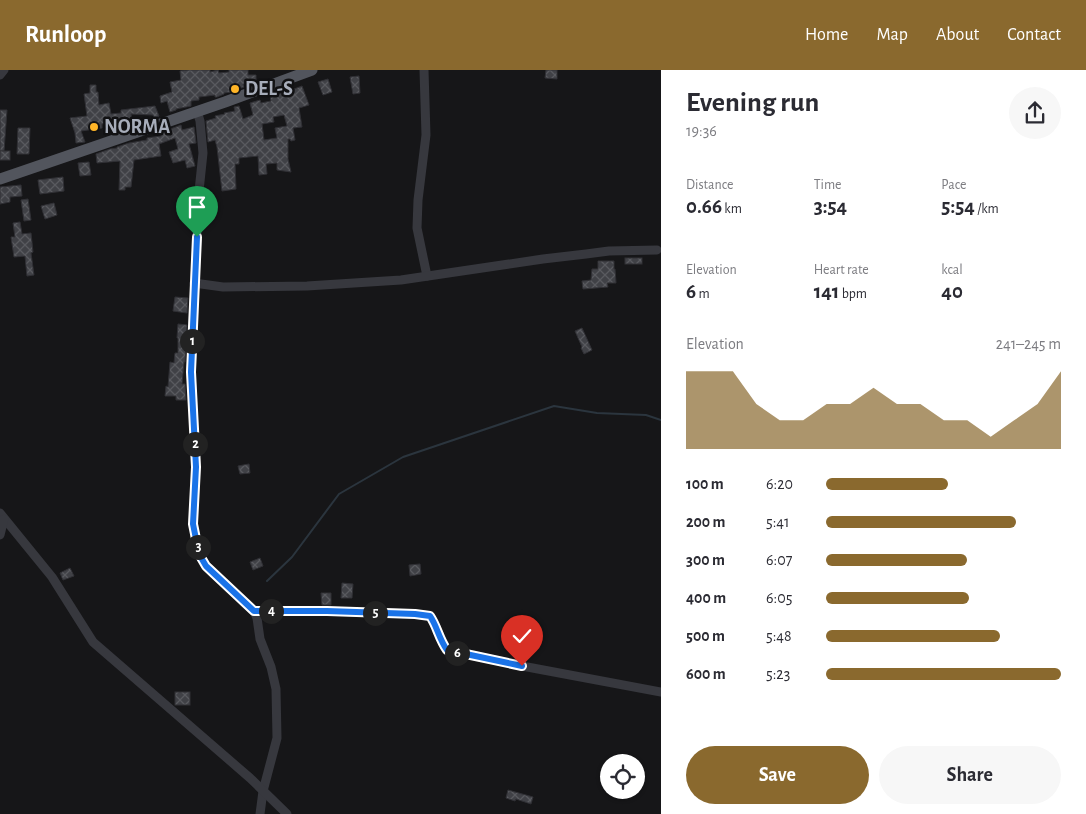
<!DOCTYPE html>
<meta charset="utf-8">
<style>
:root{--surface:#fff;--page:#f7f7f7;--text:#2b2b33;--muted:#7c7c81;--accent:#8a692e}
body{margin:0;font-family:"Alegreya Sans",sans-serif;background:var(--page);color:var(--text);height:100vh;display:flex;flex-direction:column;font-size:19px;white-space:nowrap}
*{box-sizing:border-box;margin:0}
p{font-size:16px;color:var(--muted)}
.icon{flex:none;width:28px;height:28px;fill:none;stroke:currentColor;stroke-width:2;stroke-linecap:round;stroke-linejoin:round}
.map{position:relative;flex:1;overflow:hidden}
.drawer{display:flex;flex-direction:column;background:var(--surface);width:425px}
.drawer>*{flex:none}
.tools{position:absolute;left:600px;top:684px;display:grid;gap:10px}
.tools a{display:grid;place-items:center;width:45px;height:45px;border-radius:50%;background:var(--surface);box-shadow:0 1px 4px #0004;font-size:25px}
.pin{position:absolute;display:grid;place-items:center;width:42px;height:42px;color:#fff;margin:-51px -21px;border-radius:50% 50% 50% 0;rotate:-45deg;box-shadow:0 0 5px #0007}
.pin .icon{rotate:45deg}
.km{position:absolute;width:25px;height:25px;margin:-12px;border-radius:50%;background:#222;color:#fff;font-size:14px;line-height:25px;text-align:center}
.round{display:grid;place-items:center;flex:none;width:52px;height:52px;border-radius:26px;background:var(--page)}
.headline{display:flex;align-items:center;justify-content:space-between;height:85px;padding:0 25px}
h1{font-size:28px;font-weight:700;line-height:38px}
.metrics{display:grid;grid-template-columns:repeat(3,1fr);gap:8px;height:85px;padding:5px 25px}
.metrics div{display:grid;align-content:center}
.metrics b{font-size:21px;font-weight:700}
.metrics small{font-size:14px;font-weight:400}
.metrics p{font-size:14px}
.chart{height:140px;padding:10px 25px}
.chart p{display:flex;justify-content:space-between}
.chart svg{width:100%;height:90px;margin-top:5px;fill:var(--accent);opacity:.7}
.button{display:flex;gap:10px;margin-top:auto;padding:10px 25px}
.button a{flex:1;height:58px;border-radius:30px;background:var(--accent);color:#fff;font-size:20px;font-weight:700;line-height:58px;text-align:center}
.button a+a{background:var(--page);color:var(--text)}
ul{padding:0 25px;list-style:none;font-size:16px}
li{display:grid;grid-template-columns:80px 60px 1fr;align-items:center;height:38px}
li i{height:12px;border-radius:6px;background:var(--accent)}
header{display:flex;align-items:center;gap:30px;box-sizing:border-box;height:70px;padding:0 25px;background:var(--accent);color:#fff}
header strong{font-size:24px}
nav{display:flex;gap:28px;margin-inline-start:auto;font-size:18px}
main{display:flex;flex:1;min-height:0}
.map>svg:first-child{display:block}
</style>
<header>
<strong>Runloop</strong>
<nav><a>Home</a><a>Map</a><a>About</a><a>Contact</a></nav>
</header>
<main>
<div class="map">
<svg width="661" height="744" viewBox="0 0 661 744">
<defs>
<pattern id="building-cross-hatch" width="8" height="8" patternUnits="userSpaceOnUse" patternTransform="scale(1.25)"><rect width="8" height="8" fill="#404146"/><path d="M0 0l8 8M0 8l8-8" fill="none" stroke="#595a5f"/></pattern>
</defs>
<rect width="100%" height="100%" fill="#161618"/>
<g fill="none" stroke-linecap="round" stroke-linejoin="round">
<path stroke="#2b353e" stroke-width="2" d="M267,511L292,487L339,424L403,387L554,336L597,343L646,345L661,350"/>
</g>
<g fill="url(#building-cross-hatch)" stroke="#303035" fill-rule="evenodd">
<path d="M189,0H210V2L218,0L219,3L229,2V0H248V5H256V13L251,14H243L244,17L231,21V22L224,23V24L217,27H215V25L199,27V30L191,31V36L176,39V40L170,42L167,31L161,33L160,26L172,22L170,12L181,10L180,1Z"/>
<path d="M546,0H557V9L545,8Z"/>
<path d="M359,6L360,23L353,24L350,7Z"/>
<path d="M328,9L332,22L323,25L318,12Z"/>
<path d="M90,15H96V22H98L99,35L109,33L111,44L121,43V40L155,36L159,46L154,48L153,45L131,44L132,51L102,54V58L81,61L85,72L76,73L75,63L70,48L87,46L84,24L90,23Z"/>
<path d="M302,16L309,35L299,38L302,57L293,58L295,70L291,71L290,69H288V89L291,102L277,100V93L266,94L267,104L259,105L258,86L239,88V94H235L236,119L222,121L217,77L215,70L208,72L206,51L216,48L215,46L225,44L224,43L235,41L234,37L239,36L243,49L253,45L250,33L260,30L261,33L271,31L270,26L294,20V19ZM284,45L287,56L275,58L277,68L264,70L262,54L274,52L273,47Z"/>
<path d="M0,40H7L4,81H0Z"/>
<path d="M181,55L182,60L194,57L196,73L189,74L195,96L187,98L185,90L173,93L169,82L178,79L175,68L159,74L161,86L134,90L131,117H125V120H119L120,91L97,93L96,84L110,79L117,78V77L129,73L147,70V68L161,66L160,63Z"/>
<path d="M18,58H30L29,84H17Z"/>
<rect x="0" y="81" width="10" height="9"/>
<path d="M89,92L91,105L80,106L78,93Z"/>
<path d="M63,107L64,121L40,124L38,110Z"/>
<path d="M21,115L22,126L10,127V132L0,134V117Z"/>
<path d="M28,129L31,150L24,151L21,130Z"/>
<path d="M54,133L57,145L45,149L41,136Z"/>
<path d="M20,152L22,164L31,163L33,182L31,183L34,205L27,206L25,186L14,187L11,167H15L13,153Z"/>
<rect x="625" y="188" width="17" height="6"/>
<path d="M598,191H614V199H615L616,213H607L608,217L583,219L582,211L591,210L592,199H598Z"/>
<path d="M175,227L188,228L187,243L173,241Z"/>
<path d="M178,254L187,255L185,292H184L182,314H185L186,330H176V326H165L166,316L168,317L170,292L174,293L175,283H178V268H177Z"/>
<path d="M582,258L592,280L584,284L581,278L582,277L575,261Z"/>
<path d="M249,394L250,403L240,404L238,396Z"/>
<path d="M260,488L263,496L253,500L250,492Z"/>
<path d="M420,494L421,504L410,506L409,495Z"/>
<path d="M70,498L74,506L63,510L60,503Z"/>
<path d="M342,513L353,514L352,528H341Z"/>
<path d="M321,523H331V535H322Z"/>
<rect x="175" y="622" width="15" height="13"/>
<path d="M508,720L533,727L531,734L516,729L515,731L506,728Z"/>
</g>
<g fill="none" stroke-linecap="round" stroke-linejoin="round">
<g stroke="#37383e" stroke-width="9">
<path d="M424,0L426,65L418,130L417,158L427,206"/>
<path d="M0,5L4,0"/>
<path d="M197,41L200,51L203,83L199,121L191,302L196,397L193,454L199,484L206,496L254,541L257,548L260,569L271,597L276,619L277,668L263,721L260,744"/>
<path d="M194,213L223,217L307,216L401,210L543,189L586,184L609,181L657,180"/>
<path d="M0,443L52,507L93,572L250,708L287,744"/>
<path d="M0,465L4,449"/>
<path d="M254,541H327L415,544L430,546C438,556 439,569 447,580L522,596L661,622"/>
</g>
<path stroke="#52555d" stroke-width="11" d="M0,109L225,32L312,0"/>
</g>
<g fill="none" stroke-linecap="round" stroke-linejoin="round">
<defs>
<path id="route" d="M197,167L191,302L196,397L193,454L199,484L206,496L254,541H327L415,544L430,546C437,556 439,569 447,580L522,596"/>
</defs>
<use href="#route" stroke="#fff" stroke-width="10"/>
<use href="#route" stroke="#1a73e8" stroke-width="6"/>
</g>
<g fill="#ffb527" stroke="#111113" stroke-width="2">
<circle cx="235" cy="19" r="5"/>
<circle cx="94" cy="57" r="5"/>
</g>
<g text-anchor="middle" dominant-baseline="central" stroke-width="5" stroke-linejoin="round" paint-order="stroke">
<g font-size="20" font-weight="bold" fill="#a7adba" stroke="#111113" text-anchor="start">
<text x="245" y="19">DEL-S</text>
<text x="104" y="57">NORMA</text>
</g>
</g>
</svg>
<div class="tools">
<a><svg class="icon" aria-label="locate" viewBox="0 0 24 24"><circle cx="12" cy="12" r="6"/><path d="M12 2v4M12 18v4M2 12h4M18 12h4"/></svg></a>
</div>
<div class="pin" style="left:197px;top:167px;background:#1e9e55"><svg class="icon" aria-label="arrive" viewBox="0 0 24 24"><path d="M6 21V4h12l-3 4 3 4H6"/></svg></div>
<div class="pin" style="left:522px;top:596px;background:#d93025"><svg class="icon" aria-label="check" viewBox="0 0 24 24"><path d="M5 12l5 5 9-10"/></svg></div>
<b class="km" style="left:192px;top:271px">1</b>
<b class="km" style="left:195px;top:374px">2</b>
<b class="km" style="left:198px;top:477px">3</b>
<b class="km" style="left:271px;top:541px">4</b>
<b class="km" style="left:375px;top:543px">5</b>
<b class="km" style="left:457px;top:583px">6</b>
</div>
<section class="drawer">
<div class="headline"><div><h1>Evening run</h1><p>19:36</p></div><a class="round"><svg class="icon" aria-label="share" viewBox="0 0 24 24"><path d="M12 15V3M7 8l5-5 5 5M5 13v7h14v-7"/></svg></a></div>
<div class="metrics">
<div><p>Distance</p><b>0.66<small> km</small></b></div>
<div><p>Time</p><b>3:54</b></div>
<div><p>Pace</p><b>5:54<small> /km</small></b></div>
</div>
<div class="metrics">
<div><p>Elevation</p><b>6<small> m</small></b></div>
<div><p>Heart rate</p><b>141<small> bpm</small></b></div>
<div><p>kcal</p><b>40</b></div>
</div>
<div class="chart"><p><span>Elevation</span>241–245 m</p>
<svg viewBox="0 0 160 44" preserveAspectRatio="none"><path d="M0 44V6L10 6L20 6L30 22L40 30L50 30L60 22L70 22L80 14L90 22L100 22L110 30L120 30L130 38L140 30L150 22L160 6V44z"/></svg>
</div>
<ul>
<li><b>100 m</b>6:20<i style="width:52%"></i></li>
<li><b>200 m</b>5:41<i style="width:81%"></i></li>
<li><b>300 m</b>6:07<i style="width:60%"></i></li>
<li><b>400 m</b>6:05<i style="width:61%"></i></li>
<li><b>500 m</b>5:48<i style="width:74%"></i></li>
<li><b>600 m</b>5:23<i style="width:100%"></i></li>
</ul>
<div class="button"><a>Save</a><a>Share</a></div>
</section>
</main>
